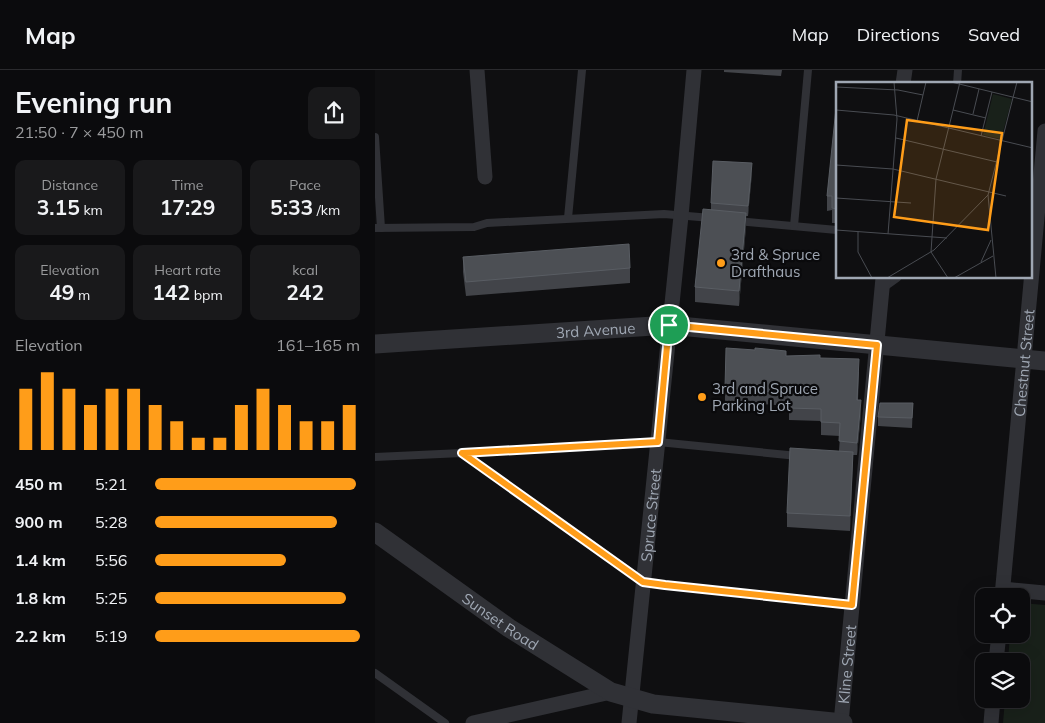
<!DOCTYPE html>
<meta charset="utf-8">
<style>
:root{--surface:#0b0b0d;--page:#19191b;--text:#f1f3f6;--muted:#9a9b9d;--line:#2b2b2e;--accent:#ff9d19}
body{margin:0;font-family:Mulish,sans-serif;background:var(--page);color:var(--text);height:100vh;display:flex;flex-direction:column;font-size:19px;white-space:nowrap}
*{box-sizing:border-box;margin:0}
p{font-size:16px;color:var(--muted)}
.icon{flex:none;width:28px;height:28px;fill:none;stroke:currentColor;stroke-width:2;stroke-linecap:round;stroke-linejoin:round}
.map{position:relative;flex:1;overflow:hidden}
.side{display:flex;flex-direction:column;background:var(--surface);width:375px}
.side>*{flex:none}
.tools{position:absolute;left:600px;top:518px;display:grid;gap:10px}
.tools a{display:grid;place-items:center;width:55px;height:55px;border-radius:10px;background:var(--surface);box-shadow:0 5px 20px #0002,0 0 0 1px var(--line);font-size:25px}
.pin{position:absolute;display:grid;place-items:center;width:42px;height:42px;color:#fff;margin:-21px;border:2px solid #fff;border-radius:50%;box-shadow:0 1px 5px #0007}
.round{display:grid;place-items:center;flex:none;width:52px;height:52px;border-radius:10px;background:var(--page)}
.headline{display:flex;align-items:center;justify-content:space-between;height:85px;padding:0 15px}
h1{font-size:28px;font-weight:700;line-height:38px}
.stats{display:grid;grid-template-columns:repeat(3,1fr);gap:8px;height:85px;padding:5px 15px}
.stats div{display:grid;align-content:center;border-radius:10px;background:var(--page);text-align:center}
.stats b{font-size:21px;font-weight:700}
.stats small{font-size:14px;font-weight:400}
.stats p{font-size:14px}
.chart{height:140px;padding:10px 15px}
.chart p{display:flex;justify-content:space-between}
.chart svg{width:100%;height:90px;margin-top:5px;stroke:var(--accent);stroke-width:6}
ul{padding:0 15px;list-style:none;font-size:16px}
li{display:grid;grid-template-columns:80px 60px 1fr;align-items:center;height:38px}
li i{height:12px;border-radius:6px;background:var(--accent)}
header{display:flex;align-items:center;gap:30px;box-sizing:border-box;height:70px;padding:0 25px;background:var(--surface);border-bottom:1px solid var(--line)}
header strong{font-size:24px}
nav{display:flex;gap:28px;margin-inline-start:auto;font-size:18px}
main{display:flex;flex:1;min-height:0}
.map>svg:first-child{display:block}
</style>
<header>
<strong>Map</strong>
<nav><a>Map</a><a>Directions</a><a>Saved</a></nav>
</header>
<main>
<section class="side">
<div class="headline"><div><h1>Evening run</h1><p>21:50 · 7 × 450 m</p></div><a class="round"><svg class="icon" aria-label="share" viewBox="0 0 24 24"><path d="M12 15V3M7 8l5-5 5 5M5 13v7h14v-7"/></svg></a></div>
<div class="stats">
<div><p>Distance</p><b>3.15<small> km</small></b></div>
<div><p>Time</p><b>17:29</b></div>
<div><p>Pace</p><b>5:33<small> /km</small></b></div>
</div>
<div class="stats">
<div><p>Elevation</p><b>49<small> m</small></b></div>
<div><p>Heart rate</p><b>142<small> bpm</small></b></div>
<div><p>kcal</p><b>242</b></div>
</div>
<div class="chart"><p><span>Elevation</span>161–165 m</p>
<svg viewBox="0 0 160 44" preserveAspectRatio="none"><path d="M5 44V14M15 44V6M25 44V14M35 44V22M45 44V14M55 44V14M65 44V22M75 44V30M85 44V38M95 44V38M105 44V22M115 44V14M125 44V22M135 44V30M145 44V30M155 44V22"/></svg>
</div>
<ul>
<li><b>450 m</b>5:21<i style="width:98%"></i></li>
<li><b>900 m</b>5:28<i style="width:89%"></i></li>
<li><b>1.4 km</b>5:56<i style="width:64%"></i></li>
<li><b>1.8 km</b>5:25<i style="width:93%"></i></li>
<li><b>2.2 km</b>5:19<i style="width:100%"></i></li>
</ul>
</section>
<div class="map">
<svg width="670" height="653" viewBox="0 0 670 653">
<rect width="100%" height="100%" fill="#0f0f11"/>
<path fill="#19211a" d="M646,533L670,535V653H628L630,629H646V591H633L635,564H646Z"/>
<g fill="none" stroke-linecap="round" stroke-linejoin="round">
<g stroke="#303136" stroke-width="8">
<path d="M582,14L583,0"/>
<path d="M0,67L6,158"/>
<path d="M193,148L207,0"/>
<path d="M362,151L462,160"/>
<path d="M419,156L433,0"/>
<path d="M0,158L99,157L112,153L289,144L336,148"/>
<path d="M508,218L522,208"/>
<path d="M87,383L283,372L423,386"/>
<path d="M0,387L87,383L268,511L290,515L477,535"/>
<path d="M0,603L70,653"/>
</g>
<g stroke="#303136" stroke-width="15">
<path d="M102,0L110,107"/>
<path d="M528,14L530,0"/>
<path d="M628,519L670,523"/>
<path id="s1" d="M627,526L670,61"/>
<path d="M621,591L624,564"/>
<path d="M98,653L236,622"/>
<path id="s2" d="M254,653L306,146L319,0"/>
<path id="s3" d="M466,653L508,208"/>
<path d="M616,653L618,629"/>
</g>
<g stroke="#303136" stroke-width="19">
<path id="s4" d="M0,274L294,255L670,291"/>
<path id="s5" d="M0,462L134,558L236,622L278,634L468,653"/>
</g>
</g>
<g fill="#424449">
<path d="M349,0H407L406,6L349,2Z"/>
<path d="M462,39V153H457V140L452,141V126Z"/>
<path d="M377,103L373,146H371V157L364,236L320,232V217L336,139V133Z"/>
<path d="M88,187L255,198V213L91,226L88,202Z"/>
<path d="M411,286L445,288L484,302L483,330L486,343L482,385H478L475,461L412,457V443L464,381L465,366L446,365V351L414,350V336L350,331V318Z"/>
<path d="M538,333L537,358L503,356V347Z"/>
</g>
<g fill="#292b2e">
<path d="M377,93V103L373,146V136Z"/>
<path d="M371,143V157L364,236V221Z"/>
<path d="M486,330V343L482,385V373Z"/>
<path d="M478,382V396L475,461V446Z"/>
</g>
<g fill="#4c4f54" stroke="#595d63">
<path d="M461,38L462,39V139L457,138V126H452Z"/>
<path d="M338,91L377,93L373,136L336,133Z"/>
<path d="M328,139L371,143L364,221L320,217Z"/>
<path d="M254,174L255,198L91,212L88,187Z"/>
<path d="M351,278L380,280V278L411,281V286L445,285V288L484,289L482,330H486L482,373L464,371L465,353L446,352V339L414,338V323L350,318Z"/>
<path d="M505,333H538L537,348L503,347Z"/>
<path d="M415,378L478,382L475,446L412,443Z"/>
</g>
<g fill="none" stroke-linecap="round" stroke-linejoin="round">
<defs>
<path id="route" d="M294,255L502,275L477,535L290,515L268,512L87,383L283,372Z"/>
</defs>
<use href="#route" stroke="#fff" stroke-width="10"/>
<use href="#route" stroke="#ff9d19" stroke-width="6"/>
</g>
<g fill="#ff9d19" stroke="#0a0a0c" stroke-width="2">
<circle cx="346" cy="193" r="5"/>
<circle cx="327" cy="327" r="5"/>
</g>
<g text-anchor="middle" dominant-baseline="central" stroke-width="4.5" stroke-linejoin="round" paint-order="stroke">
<g font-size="15" fill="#9fa7b3" stroke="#0a0a0c" text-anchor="start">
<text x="356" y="184">3rd &amp; Spruce<tspan x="356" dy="17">Drafthaus</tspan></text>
<text x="337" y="318">3rd and Spruce<tspan x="337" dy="17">Parking Lot</tspan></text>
</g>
<g font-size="15" fill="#9fa7b3" stroke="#0a0a0c">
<text stroke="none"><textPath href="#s4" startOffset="221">3rd Avenue</textPath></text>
<text stroke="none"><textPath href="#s1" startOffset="234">Chestnut Street</textPath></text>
<text stroke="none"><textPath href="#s2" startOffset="209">Spruce Street</textPath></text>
<text stroke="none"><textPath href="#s5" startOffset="154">Sunset Road</textPath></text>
<text stroke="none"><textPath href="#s3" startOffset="59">Kline Street</textPath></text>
</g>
</g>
<g transform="translate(461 12)">
<rect width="196" height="196" fill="#0f0f11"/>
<path d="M157,12L176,17L165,57L147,53Z" fill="#19211a"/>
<path fill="none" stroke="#494c52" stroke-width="1" d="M115,0L197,20M0,5L62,8L87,13M0,28L58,33L197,66M117,28L150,36M137,32L143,7M81,39L90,0M145,54L156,10M60,56L161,80M0,83L57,87L170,114M152,113L160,196M0,116L75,121M0,148L111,156M22,149V170L36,196M52,152L61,37L58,0M145,180L155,158M51,196L98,168L152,113L181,0M112,196L95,170L96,155L100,97L124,0M118,196L157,174"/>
<path fill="#ff9d19" fill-opacity="0.15" stroke="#ff9d19" stroke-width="2.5" d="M71,38L166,51L152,148L58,135Z"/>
<rect width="196" height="196" fill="none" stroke="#9fa7b3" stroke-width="2.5"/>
</g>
</svg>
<div class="tools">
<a><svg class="icon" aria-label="locate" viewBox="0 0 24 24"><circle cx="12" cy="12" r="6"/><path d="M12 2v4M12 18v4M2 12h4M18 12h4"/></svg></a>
<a><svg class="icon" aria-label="layers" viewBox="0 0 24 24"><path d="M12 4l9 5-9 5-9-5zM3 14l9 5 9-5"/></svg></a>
</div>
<div class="pin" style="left:294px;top:255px;background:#1e9e55"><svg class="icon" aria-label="arrive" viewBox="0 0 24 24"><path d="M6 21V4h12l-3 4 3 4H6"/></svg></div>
</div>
</main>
